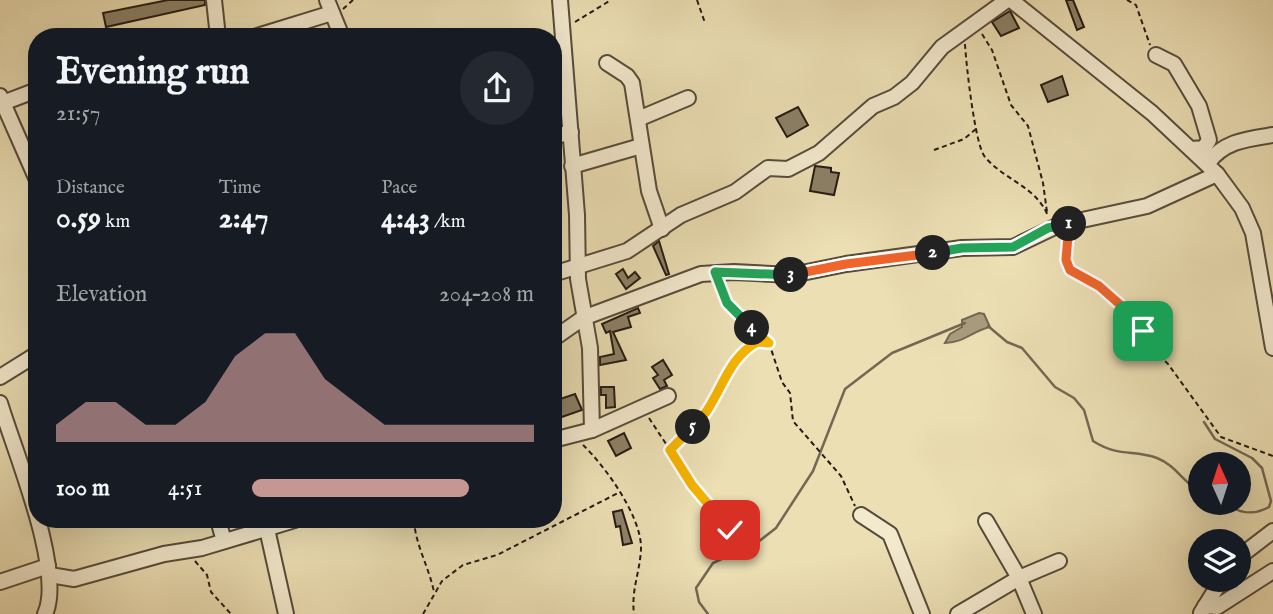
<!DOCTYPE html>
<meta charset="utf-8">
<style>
:root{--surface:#171b24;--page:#242831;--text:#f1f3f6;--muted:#9ea1a6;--accent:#c59692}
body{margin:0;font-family:"IM FELL English",serif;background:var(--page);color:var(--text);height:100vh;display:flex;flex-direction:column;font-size:26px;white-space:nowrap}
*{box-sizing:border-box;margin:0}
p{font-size:23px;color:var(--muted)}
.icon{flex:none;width:38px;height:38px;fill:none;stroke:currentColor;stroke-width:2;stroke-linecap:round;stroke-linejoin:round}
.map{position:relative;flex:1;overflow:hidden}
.panel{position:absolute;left:28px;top:28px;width:534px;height:500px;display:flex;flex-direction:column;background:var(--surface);border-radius:28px;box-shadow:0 7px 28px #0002}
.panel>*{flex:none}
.needle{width:46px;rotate:357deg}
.tools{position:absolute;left:1188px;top:452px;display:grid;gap:14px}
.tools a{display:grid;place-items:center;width:63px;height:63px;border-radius:50%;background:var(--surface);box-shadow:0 7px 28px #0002;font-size:35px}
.pin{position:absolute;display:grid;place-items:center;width:60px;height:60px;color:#fff;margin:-30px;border-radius:14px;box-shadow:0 4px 10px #0006}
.km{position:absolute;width:35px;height:35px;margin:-18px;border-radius:50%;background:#222;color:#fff;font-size:19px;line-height:35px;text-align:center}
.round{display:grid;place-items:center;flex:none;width:74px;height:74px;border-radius:37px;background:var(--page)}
.summary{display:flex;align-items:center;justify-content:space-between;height:119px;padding:0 28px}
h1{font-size:38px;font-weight:700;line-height:52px}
.stats{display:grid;grid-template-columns:repeat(3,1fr);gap:10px;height:119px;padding:7px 28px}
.stats div{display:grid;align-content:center}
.stats b{font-size:30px;font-weight:700}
.stats small{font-size:19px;font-weight:400}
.stats p{font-size:19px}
.chart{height:196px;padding:14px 28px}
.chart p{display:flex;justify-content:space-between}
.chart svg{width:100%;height:126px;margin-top:7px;fill:var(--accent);opacity:.7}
ul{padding:0 28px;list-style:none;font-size:23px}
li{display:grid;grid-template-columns:112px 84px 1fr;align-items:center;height:52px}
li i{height:18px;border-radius:9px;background:var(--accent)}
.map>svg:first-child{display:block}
</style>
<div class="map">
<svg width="1273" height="614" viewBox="0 0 1273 614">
<rect width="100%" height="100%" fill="#ecdfb4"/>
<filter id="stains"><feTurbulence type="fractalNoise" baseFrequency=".00286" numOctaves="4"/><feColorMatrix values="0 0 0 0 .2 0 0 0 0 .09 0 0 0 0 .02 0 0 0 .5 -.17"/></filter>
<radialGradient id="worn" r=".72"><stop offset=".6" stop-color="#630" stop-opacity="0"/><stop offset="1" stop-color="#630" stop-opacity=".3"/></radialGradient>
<path fill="#a89c7d" stroke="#736853" stroke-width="2" d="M979,313L984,314L990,327C972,331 966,342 945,343L950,334L962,327V320Z"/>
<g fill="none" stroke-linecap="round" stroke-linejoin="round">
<g stroke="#736853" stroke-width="2.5">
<path d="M988,326L1007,342L1022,348L1055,387L1074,398L1084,410L1093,441C1120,458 1133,449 1157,458C1177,466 1183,483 1200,491"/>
<path d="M1204,422L1215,439L1252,458L1262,468L1271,501L1269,507C1253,516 1239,514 1224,502"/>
<path d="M708,614L699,602L696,588L713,563L758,542L776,528L813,471L845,389L892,353L965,323"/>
</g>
</g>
<g fill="#8c8167" stroke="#241b13" stroke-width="2">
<path d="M168,0H205V5L106,27L103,13Z"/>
<path d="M1066,0H1073L1084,27L1077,30Z"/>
<path d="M1010,11L1019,28L1001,36L992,22Z"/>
<path d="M1062,76L1068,95L1048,102L1041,85Z"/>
<path d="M798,107L808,125L787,137L776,118Z"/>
<path d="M815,166L831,168V172L839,173L834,195L810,191Z"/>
<path d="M659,241L669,274L666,275L653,246Z"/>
<path d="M623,269L628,278L635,272L640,278L626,289L616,274Z"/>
<path d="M638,308L640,313L628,317L631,327L613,332L626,360L600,365V357L614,354L610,331L606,333L602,324Z"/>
<path d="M663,360L672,375L664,380L667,386L660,389L653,378L658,375L652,367Z"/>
<path d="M601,387H614L615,407L606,408V395H601Z"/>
<path d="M575,394L582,410L553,420V407L561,401L560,399Z"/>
<path d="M624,433L631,448L616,456L608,441Z"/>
<path d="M622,510L632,543L623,545L620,526L616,527L613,512Z"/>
</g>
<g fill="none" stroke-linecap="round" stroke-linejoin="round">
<defs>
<g id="minor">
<path d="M214,0L218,37"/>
<path d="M327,0L342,37"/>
<path d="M560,0L577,215L578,279L590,348L592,430"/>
<path d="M1011,0L1152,113L1217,174L1242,208L1253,233L1273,348"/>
<path d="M254,37L332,13"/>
<path d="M1156,55L1174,64L1199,106L1209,140L1204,148L1192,149"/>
<path d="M607,63L627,76L632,83L649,191L662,229"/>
<path d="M0,96L37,180"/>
<path d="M0,104L37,90"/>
<path d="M638,119L688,98"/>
<path d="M553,137L571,132"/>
<path d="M1208,163C1224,141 1247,139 1273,135"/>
<path d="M572,166L641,146"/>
<path d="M553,274L627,251L681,215L735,192L768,168L788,169L819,153L873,106L894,97L912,83L942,47L1007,0"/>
<path d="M553,339L583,318L701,274L734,272L792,275L846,264L962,248L1013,247L1059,225L1147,206L1217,174"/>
<path d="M0,377L37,354"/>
<path d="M0,403C14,450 65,571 45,614"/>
<path d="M553,440L592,430L668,396"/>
<path d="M861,515L890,534L922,614"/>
<path d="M218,520L224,541"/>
<path d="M986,521L1019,578L1034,614"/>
<path d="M267,529L286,614"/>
<path d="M1239,557L1273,531"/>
<path d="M50,575L74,579L164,554L202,548L295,520"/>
<path d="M0,582L48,566"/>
<path d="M1205,606L1217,607L1273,571"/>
<path d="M1201,613L1222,579"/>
<path d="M958,614L1019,578L1059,561"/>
</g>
</defs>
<use href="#minor" stroke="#564c3b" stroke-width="18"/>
<g stroke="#241b13" stroke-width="2" stroke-dasharray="5 3.5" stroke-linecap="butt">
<path d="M697,0L705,23"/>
<path d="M1127,0L1136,5L1150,45"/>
<path d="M343,9L353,0"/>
<path d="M575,22L611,0"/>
<path d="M982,34L992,50L1011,105L1028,126L1043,183L1047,212"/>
<path d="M965,44C966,63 975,146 985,157C1004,180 1036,186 1048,216"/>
<path d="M934,150L964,139L976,129"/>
<path d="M1067,235L1066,260L1070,270L1099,286L1133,316L1152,348L1168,364L1221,437L1273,456"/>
<path d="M720,285L735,312L769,343L782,382L790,393L793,421L841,476L855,506"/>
<path d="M649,418L693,485L730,530"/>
<path d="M583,445C605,466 642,517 641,549C640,572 631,590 634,614"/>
<path d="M670,450C681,440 694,430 702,418C721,392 727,359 757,342L768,343"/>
<path d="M414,520C415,544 429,567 434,592"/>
<path d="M195,561L207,575L211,592L231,614"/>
<path d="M423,614L442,581L463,565L497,555L618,493"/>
</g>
<use href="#minor" stroke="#f3eace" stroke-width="14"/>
</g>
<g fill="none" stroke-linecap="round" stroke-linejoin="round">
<defs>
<path id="split-1" d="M1069,224L1066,260L1070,270L1099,286L1133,316L1143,331"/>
<path id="split-2" d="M933,253L962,248L1013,247L1048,228L1069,224"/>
<path id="split-3" d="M791,275L846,264L933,253"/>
<path id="split-4" d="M752,328L727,303L715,272L791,275"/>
<path id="split-5" d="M693,427C721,402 723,361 757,342L769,343L752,328"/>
<path id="split-6" d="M693,427L670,450L692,485L730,530"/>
</defs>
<use href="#split-1" stroke="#fff" stroke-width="14"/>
<use href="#split-2" stroke="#fff" stroke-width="14"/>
<use href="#split-3" stroke="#fff" stroke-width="14"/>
<use href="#split-4" stroke="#fff" stroke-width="14"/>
<use href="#split-5" stroke="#fff" stroke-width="14"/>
<use href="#split-6" stroke="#fff" stroke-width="14"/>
<use href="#split-1" stroke="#f0652b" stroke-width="9"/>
<use href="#split-2" stroke="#22a559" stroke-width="9"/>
<use href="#split-3" stroke="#f0652b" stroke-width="9"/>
<use href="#split-4" stroke="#22a559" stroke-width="9"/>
<use href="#split-5" stroke="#f5b400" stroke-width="9"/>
<use href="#split-6" stroke="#f5b400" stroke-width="9"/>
</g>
<rect width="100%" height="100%" filter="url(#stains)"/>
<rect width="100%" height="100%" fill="url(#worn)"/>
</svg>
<div class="tools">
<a><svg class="needle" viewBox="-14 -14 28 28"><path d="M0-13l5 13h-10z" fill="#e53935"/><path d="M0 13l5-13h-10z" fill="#9ea1a6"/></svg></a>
<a><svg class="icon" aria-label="layers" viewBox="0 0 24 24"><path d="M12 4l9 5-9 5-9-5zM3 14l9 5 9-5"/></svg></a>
</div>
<div class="pin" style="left:1143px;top:331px;background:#1e9e55"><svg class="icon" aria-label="arrive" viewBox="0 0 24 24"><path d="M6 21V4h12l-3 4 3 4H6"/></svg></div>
<div class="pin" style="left:730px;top:530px;background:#d93025"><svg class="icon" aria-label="check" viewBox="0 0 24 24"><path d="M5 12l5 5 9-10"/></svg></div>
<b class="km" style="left:1069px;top:224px">1</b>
<b class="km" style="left:933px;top:253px">2</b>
<b class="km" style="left:791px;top:275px">3</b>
<b class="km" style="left:752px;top:328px">4</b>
<b class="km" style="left:693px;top:427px">5</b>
<section class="panel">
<div class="summary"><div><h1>Evening run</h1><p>21:57</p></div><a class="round"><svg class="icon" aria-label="share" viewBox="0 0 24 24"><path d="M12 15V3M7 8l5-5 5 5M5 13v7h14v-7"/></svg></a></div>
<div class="stats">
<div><p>Distance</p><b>0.59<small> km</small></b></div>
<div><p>Time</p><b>2:47</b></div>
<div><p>Pace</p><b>4:43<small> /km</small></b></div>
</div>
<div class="chart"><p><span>Elevation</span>204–208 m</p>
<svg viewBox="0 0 160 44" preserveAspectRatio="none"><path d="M0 44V38L10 30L20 30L30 38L40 38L50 30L60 14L70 6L80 6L90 22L100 30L110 38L120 38L130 38L140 38L150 38L160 38V44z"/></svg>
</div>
<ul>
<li><b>100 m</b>4:51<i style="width:77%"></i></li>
</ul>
</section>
</div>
